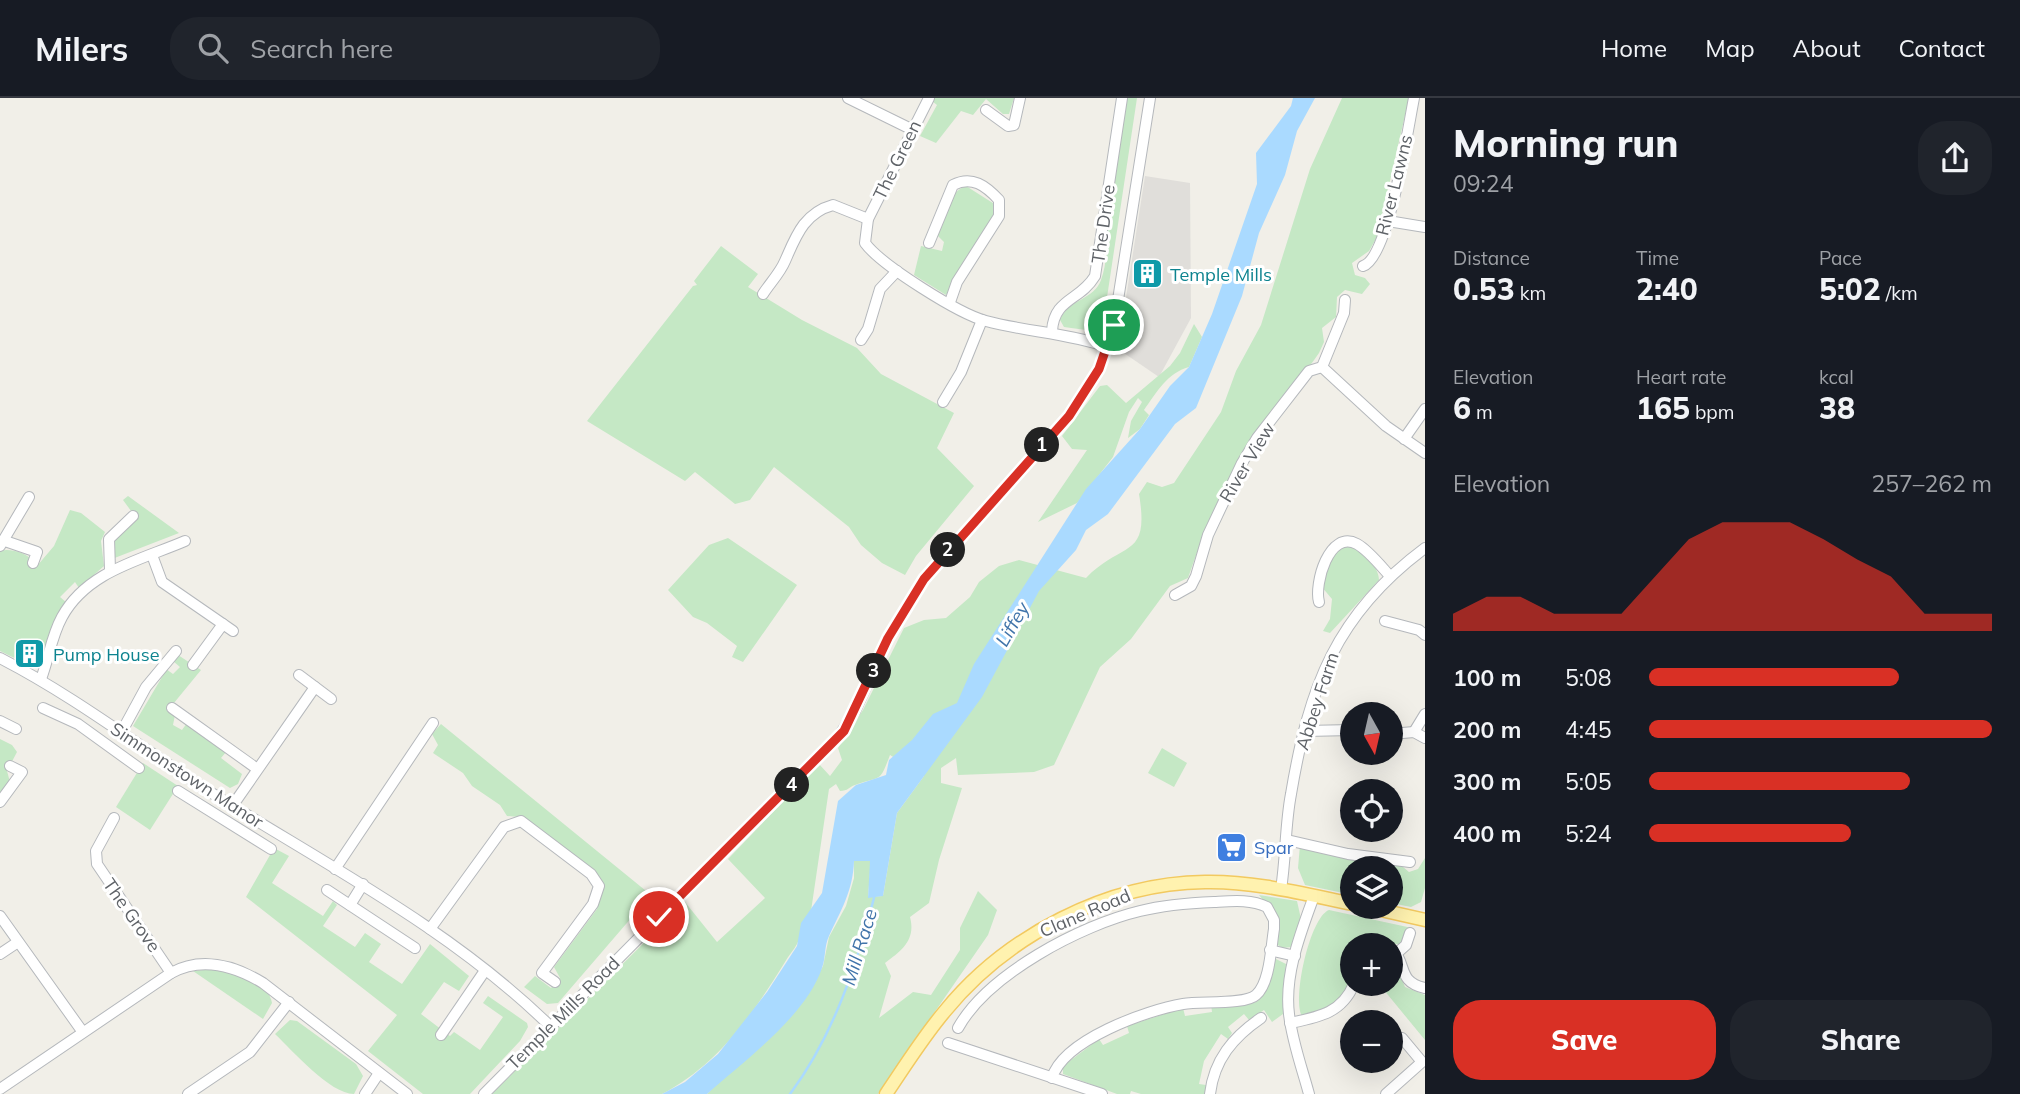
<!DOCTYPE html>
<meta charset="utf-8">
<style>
:root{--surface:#171b24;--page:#20242c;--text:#f1f3f6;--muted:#9ea1a6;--line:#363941;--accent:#d93025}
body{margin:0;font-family:Mulish,sans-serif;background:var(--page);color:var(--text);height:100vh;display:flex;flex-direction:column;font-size:26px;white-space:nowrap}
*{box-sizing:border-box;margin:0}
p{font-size:23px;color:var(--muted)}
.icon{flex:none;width:38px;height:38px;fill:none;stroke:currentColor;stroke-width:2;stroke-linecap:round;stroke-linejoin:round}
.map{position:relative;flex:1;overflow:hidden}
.drawer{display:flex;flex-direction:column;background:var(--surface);width:595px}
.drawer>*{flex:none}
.needle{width:46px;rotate:172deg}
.controls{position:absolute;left:1340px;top:604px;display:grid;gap:14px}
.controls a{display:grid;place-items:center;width:63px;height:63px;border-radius:50%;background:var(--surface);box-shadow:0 7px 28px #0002;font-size:35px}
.pin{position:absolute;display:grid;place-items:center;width:60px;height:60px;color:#fff;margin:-30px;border:4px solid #fff;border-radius:50%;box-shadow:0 2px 7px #0007}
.km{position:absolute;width:35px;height:35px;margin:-18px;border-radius:50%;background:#222;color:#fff;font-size:19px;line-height:35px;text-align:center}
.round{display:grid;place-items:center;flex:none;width:74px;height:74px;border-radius:28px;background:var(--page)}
.head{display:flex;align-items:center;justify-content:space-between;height:119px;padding:0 28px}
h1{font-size:38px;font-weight:800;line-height:52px}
.stats{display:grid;grid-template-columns:repeat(3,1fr);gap:10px;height:119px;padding:7px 28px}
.stats div{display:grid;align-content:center}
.stats b{font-size:30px;font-weight:800}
.stats small{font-size:19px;font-weight:400}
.stats p{font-size:19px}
.chart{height:196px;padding:14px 28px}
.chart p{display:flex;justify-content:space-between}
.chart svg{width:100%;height:126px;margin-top:7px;fill:var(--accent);opacity:.7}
.button{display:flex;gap:14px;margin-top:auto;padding:14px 28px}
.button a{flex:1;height:80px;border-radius:28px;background:var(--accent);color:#fff;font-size:28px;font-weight:800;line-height:80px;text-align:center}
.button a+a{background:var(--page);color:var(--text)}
ul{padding:0 28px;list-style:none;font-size:23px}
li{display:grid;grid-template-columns:112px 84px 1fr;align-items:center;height:52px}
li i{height:18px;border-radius:9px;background:var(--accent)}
header{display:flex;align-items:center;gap:42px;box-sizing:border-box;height:98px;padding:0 35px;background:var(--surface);border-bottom:2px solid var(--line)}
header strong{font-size:33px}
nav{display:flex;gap:38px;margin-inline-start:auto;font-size:24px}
.search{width:490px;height:63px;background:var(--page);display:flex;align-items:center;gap:18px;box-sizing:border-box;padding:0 24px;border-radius:28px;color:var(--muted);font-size:26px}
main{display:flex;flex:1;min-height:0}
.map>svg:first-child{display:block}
</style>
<header>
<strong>Milers</strong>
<div class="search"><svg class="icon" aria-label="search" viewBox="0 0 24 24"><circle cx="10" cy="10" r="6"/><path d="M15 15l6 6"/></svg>Search here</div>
<nav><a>Home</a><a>Map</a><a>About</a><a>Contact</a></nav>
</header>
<main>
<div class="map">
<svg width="1425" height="996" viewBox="0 0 1425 996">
<rect width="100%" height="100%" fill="#f1efe8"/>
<path fill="#e0deda" d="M1145,78L1190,85L1191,220L1159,279L1118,251Z"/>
<g fill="#c5e8c5">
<path d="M934,0H1014L1009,16H1003L986,1L973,17L961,13L936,45L920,38L937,7L932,3Z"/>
<path d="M1127,0H1137L1103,226L1093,233L1064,229L1060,222C1067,202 1095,201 1101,182C1110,157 1105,132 1108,107C1114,71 1123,36 1127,0Z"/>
<path d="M1342,0H1409L1377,139L1369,153L1352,165L1355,177L1365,180L1370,186L1362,196L1345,192L1337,199L1336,219L1322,230L1324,244L1319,255C1301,282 1277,303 1259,330C1227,376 1206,428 1188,480L1170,488L1131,541L1100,569L1054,667L1034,674L958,677L956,660L941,670V685L962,690L939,762L929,805L910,819C916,842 902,852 885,865L891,878L879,920L913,894L931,897L960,852V830L978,793L997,812L988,837L878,996H707L812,889L823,868L829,839L846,808L854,780V763L871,762L868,799L883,798L897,715L924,678L890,657C879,686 882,677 855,687C849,689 848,693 840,693L836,686L829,691L811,813C798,828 805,831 797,846C794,852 788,858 785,864C753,916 718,967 662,996H492L685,804L717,844L765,800L728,761L819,666L830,678L842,662L838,650L863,612L904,530L924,522L946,520L970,499L979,484L999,468L1019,462L1086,480C1123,442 1150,462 1139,396L1147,384L1162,389L1174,385L1221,314L1236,273L1261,227L1310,71Z"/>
<path d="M966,88L996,107L995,121L946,197L914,177L921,148L942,153L944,144L938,138C937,122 950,93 966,88Z"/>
<path d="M721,148L758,176L748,189L802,222L857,250L881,276L954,315L937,350L974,388L916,458L905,477L882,465L861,447L849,429L774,369L750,402L735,406L695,374L685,383L587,323L693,188L697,187L694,183Z"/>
<path d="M1194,226L1202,239L1189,269C1167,275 1157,294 1144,312L1149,317L1140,331L1128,340L1131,323L1142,304L1138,300L1129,314L1113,359L1077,405L1038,424L1087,352L1072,351L1062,338L1100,288L1107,287L1126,305L1170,268L1180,255Z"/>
<path d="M128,398L179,435L112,461V445L137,421L123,402Z"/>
<path d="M70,412L81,415L105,434L101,443L104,468L79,490L75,484L60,499L67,505C56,521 46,561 31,568L0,553V453C9,450 24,454 31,461V465L37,468L54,448Z"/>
<path d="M728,440L797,487L743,564L732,559L737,548L707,525L693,519L668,492L709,447Z"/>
<path d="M1346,448C1361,450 1379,468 1379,482L1330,535L1323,533L1330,521L1332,501L1321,488C1324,473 1332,455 1346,448Z"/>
<path d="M178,557L201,572L169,611L175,617L173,627L182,632L187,625L226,654L221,660L242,676L238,686L230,690L133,628L165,574L166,571L173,576L180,569L173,563Z"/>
<path d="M441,626L651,797L558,905L547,906L524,889L535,878L551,890L560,880L554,869L597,811L604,786L598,777L520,719L507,718L500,707L472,688L463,675L433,655L438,647L432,636Z"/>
<path d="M0,641L12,647L17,654L7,673L10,684L0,696Z"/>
<path d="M1162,650L1187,665L1174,689L1148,675Z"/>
<path d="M143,665L178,688L150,732L116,709Z"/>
<path d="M1300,747L1397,764L1409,774L1418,771L1425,760V790L1421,804L1411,809L1391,805V770H1353V797L1305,787L1298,770Z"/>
<path d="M274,750L289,758L272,785L323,818L333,803L337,807L323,828L355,849L365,835L381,846L369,864L402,886L430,846L469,878L459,893L444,884L421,916L450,938L454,934L480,952L503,919L483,905L488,898L527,925L528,929L520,943L470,996H423L368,953L397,917L246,799Z"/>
<path d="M1259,797L1297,803L1301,821L1292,849L1282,850L1278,847L1277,818Z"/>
<path d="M1329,812L1412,830L1400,846L1353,847C1353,892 1346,906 1302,918C1292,901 1310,819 1329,812Z"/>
<path d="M1391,856L1405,889L1425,897V942L1379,886H1391Z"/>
<path d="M1276,861L1286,866L1283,916L1272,924L1264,912L1249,922L1244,916L1228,929L1232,935L1228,941L1221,936L1204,963L1199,986L1206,987L1205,996H1141L1131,993L1130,996H1117L1063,976V968L1099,941L1103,947L1129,935L1127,928L1183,910L1185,918L1212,914L1211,906C1259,904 1262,917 1271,864Z"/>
<path d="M214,871C233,873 268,882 272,905L263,921L193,873Z"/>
<path d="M290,922L297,923L356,966L363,978L354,996C330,996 292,952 275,936Z"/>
</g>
<path fill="#aadaff" d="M1293,0H1315L1297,33L1285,77L1259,135L1242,198L1196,310L1175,326L1108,416L1086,432L1076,452L1039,493L982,599L897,715L883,798L868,800L870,763H854C853,793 841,812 829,838C824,849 826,859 822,870C806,918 744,963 707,996H662L685,984L718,956L767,894L797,848L801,825L822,795L838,703L856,687L886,677L889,662L912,642L933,616L957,605L974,566L1086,391L1140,331L1170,288L1189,269L1212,216L1257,86L1256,55L1291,8Z"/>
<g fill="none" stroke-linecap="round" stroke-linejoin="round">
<path stroke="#aadaff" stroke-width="2.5" d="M790,996C834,937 857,866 875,796"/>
<defs>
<g id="minor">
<path d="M848,0L911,31"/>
<path d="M929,0L868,121L865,145C881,167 959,216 986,223C1027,234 1068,235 1108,249"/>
<path d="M986,12L1008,28L1014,27L1020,0"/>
<path d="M1388,123L1425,129"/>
<path d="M929,145L953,87C972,77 986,88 999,102V118L957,184L950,204"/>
<path d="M1363,168C1389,160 1408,29 1414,0"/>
<path d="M763,196C770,185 780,175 785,163C796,138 804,115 833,107L868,121"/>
<path d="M1052,233C1054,200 1080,203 1095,178L1122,0"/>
<path d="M861,242L868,231L880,191L897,173"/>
<path d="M1322,269L1386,328L1425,355"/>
<path d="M1322,269L1344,215L1345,202"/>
<path d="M943,304L961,274L982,222"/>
<path d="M1404,341L1425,311"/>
<path d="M5,443L37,454L33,465"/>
<path d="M0,448L29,399"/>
<path d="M152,457L162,484L233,533"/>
<path d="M110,472L109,441L133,418"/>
<path d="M1175,497L1191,488L1196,478L1208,437L1242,365L1257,340L1309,273L1322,269"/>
<path d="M1319,504C1314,486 1329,431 1357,446C1368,452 1380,467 1389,477"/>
<path d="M1385,523L1419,532L1425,537"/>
<path d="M0,560C74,598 140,649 210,694C326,767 451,831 550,928"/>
<path d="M193,567L223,526"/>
<path d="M299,577L331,601"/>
<path d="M41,581C49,560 51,539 62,519C87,473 141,462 185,443"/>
<path d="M43,610L78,626L139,670"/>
<path d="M172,610L256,670"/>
<path d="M0,623L16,631"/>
<path d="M1305,633L1353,632"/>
<path d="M1414,634L1425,616"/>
<path d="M121,635L146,589L176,553"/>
<path d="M1391,636L1414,634L1425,640"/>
<path d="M178,693L271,751"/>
<path d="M0,704L22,674L10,668"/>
<path d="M233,707L315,589"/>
<path d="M114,720L96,753L97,766L171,875"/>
<path d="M1287,742L1348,756L1410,764"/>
<path d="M335,771L433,625"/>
<path d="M1281,791C1286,760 1285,727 1291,696C1309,589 1336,516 1425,450"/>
<path d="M327,792L415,850"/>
<path d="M350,807L363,786"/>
<path d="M0,818L82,933"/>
<path d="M430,831L504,729L521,723L591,776L599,788L593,806L542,875L555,884"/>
<path d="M1391,851C1408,864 1396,884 1425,890"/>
<path d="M1270,852L1295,858"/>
<path d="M1397,855L1406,847L1410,835"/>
<path d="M0,856L18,844"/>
<path d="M1290,925C1319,919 1342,915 1354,886"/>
<path d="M958,930C988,876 1081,827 1140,813C1164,807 1189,805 1214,804C1232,803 1251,801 1267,809L1274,822V831C1271,849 1270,885 1256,897C1245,907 1201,903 1183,906C1147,912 1063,942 1052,980"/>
<path d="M441,937L484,874"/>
<path d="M948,945L1102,996"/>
<path d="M0,991L171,875C202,858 235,868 263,885L407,996"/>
<path d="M188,996L250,954L289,904"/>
<path d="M365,996L379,975"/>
<path d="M484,996L839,638L855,613L888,540L924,481L1069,318L1099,271L1114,227L1150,0"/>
<path d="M1210,996C1214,962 1233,939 1261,920"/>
<path d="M1309,996C1302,970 1292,943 1289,916C1284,876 1301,834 1314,798"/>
<path d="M1386,996L1422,964L1402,940"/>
</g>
<g id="major">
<path d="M1363,808L1425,822"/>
<path d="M886,996C905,968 923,939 945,913C1006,838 1107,785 1205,784C1255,783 1304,796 1353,806"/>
</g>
</defs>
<use href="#minor" stroke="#b5b8bc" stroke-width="12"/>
<use href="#major" stroke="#f2c960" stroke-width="15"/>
<use href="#minor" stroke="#fff" stroke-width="10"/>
<use href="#major" stroke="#fff2af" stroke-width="12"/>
</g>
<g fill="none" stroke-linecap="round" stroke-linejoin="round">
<defs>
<path id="route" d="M659,819L844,633L888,540L924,481L1069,318L1099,271L1114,227"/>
</defs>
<use href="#route" stroke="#fff" stroke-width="14"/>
<use href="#route" stroke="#d93025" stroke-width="9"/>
</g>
<defs>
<symbol id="building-square" viewBox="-11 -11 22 22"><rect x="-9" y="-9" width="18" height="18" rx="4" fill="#0f9aa8" stroke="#fff"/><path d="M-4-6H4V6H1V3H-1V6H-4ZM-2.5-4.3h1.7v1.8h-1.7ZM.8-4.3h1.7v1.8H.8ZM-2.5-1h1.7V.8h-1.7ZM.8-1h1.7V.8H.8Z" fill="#fff"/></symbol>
<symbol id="supermarket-square" viewBox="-11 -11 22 22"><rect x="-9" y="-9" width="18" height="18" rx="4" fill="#3f7fe0" stroke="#fff"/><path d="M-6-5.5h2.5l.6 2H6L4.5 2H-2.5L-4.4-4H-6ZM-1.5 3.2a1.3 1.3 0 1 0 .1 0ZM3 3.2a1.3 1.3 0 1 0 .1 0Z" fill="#fff"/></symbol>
</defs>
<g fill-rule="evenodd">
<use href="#building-square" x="1130" y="158" width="35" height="35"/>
<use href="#building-square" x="12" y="538" width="35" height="35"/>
<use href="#supermarket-square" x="1214" y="732" width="35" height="35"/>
</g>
<g text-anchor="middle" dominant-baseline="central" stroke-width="6" stroke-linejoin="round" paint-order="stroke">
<g font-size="18" fill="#5f6368" stroke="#fff">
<text transform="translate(897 62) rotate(-64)">The Green</text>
<text transform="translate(1394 87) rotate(-76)">River Lawns</text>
<text transform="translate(1103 126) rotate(-82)">The Drive</text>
<text transform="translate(1247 364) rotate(-59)">River View</text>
<text transform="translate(1317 603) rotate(-72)">Abbey Farm</text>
<text transform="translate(187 677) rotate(33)">Simmonstown Manor</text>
<text transform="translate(1085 815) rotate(-23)">Clane Road</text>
<text transform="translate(132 817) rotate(55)">The Grove</text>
<text transform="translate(563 915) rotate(-45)">Temple Mills Road</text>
</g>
<g font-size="18" fill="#0d838f" stroke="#fff" text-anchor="start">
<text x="1170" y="176">Temple Mills</text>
<text x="53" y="556">Pump House</text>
</g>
<g font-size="18" fill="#366cbe" stroke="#fff" text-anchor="start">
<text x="1254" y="749">Spar</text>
</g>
<g font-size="19" font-style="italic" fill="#4174aa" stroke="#fff">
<text transform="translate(1012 526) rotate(-60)">Liffey</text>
<text transform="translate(859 849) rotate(-73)">Mill Race</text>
</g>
</g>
</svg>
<div class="controls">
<a><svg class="needle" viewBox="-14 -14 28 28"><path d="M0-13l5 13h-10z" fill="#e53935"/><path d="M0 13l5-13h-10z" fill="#9ea1a6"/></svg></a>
<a><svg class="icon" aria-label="locate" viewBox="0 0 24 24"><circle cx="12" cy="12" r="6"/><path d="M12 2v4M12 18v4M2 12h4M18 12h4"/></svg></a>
<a><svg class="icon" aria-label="layers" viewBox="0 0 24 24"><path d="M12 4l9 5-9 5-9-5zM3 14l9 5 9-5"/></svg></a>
<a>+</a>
<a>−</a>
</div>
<div class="pin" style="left:1114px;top:227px;background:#1e9e55"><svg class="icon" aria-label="arrive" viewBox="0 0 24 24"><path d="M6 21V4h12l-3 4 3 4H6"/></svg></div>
<div class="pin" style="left:659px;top:819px;background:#d93025"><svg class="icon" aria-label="check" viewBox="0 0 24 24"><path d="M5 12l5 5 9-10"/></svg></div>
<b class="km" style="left:1042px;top:347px">1</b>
<b class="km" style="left:948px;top:452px">2</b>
<b class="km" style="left:874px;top:573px">3</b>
<b class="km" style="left:792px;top:687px">4</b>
</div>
<section class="drawer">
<div class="head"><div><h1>Morning run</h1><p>09:24</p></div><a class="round"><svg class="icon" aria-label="share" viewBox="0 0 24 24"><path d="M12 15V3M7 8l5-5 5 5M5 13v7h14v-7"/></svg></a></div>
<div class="stats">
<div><p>Distance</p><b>0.53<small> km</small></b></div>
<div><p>Time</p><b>2:40</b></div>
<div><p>Pace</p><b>5:02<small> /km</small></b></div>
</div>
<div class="stats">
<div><p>Elevation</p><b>6<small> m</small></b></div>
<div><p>Heart rate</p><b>165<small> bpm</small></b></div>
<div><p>kcal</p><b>38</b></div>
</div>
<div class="chart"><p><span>Elevation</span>257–262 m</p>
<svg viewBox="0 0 160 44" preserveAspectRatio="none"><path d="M0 44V38L10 32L20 32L30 38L40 38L50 38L60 25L70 12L80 6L90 6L100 6L110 12L120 19L130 25L140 38L150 38L160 38V44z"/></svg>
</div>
<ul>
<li><b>100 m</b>5:08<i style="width:73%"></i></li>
<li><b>200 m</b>4:45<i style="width:100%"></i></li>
<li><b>300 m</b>5:05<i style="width:76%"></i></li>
<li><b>400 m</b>5:24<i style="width:59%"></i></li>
</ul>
<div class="button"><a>Save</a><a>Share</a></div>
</section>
</main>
